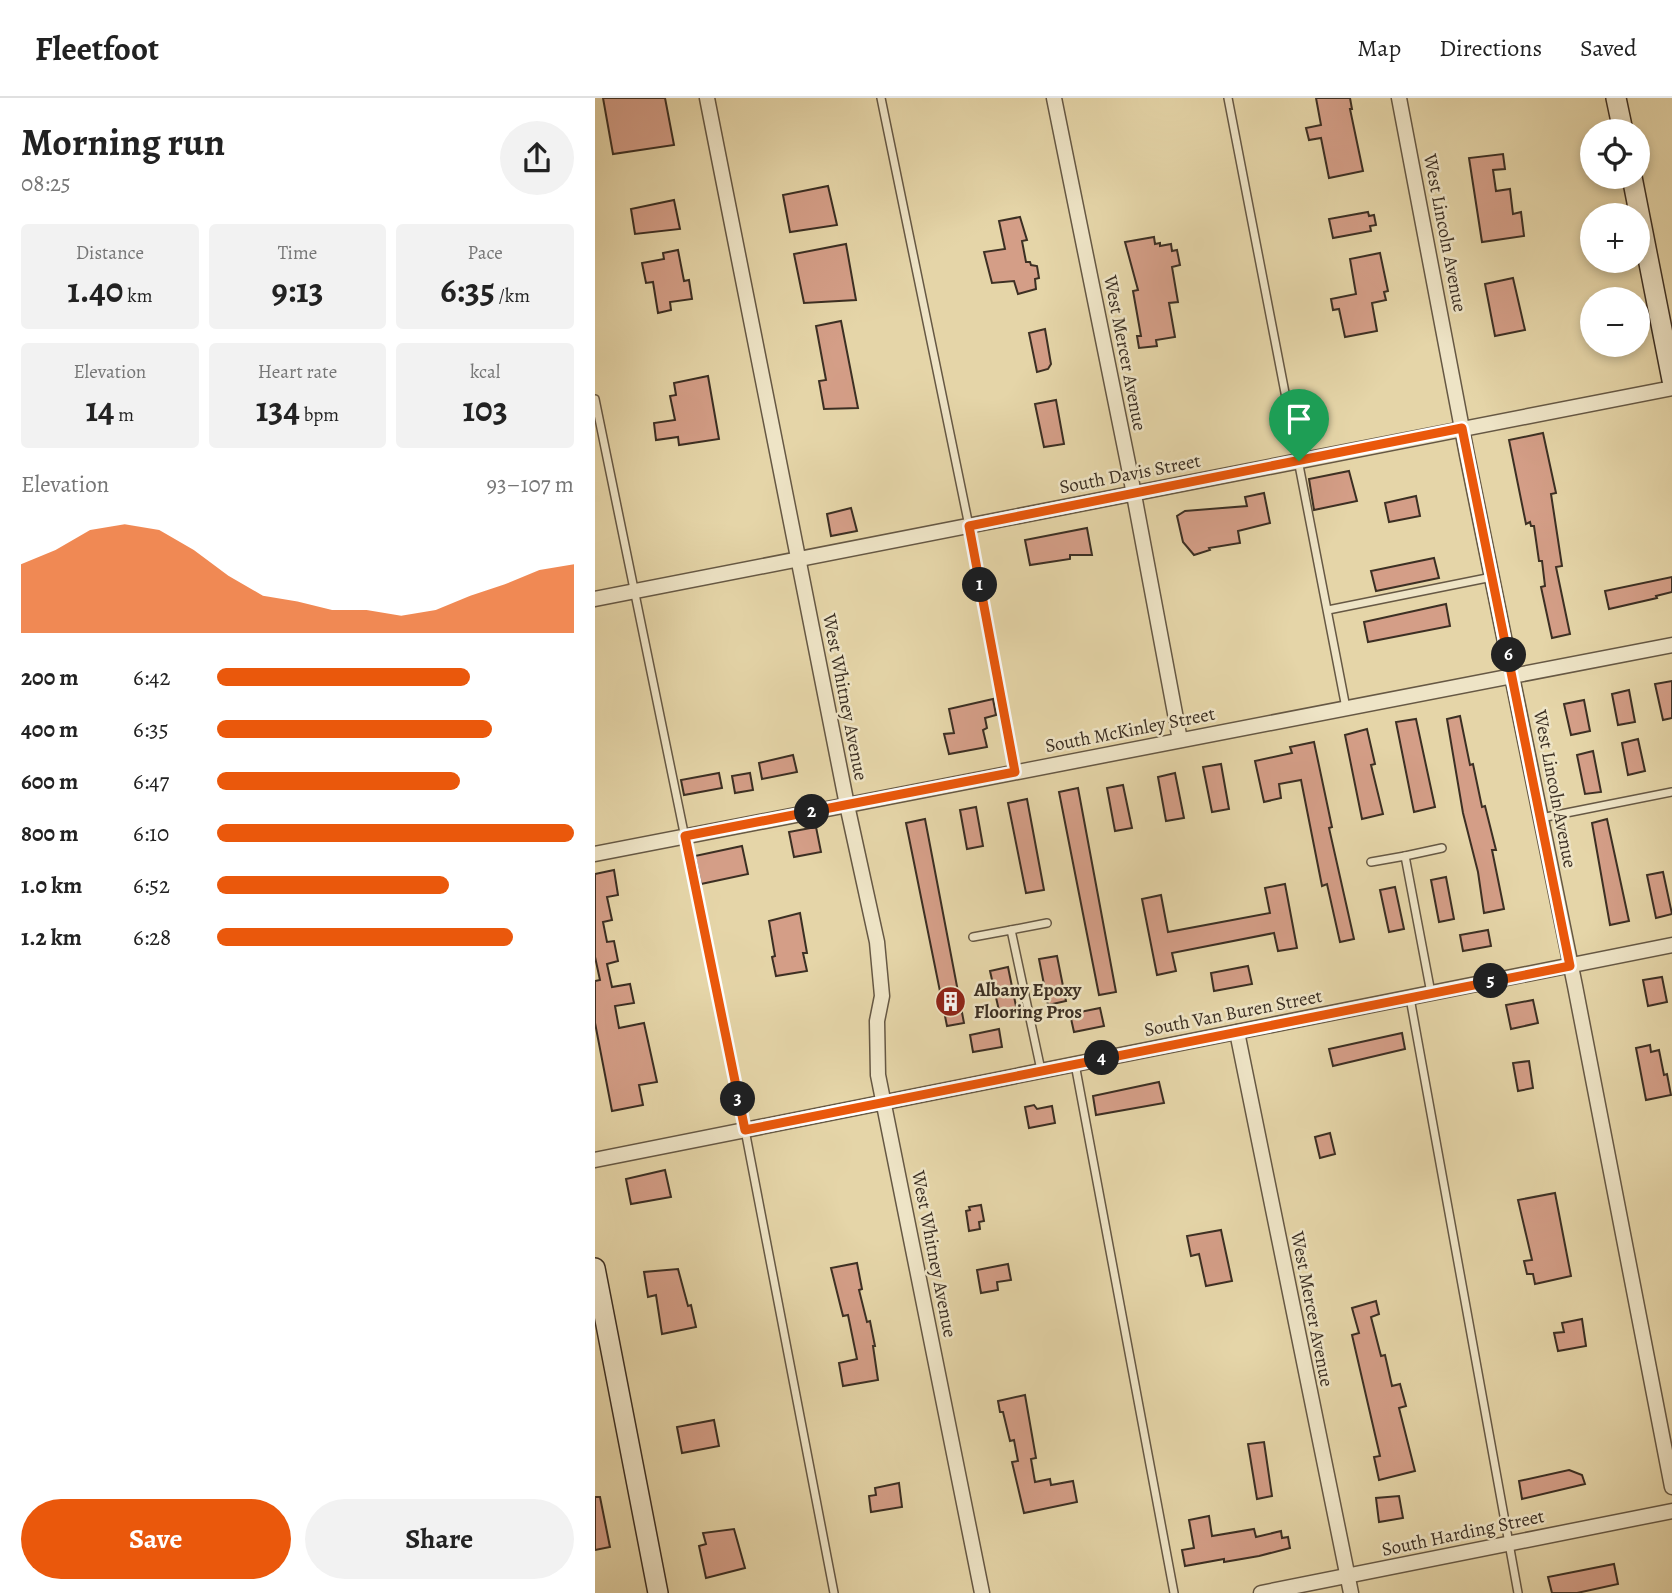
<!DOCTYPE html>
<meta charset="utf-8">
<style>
:root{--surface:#fff;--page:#f2f2f2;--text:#222;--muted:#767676;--line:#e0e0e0;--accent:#ea580c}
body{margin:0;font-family:Alegreya,serif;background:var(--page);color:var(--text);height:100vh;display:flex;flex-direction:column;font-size:26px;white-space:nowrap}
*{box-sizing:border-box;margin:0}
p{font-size:23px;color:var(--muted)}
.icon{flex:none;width:38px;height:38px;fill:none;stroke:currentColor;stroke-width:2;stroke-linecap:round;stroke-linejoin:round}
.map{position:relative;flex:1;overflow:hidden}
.panel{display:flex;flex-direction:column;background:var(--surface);width:595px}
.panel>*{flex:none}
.tools{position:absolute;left:985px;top:21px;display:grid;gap:14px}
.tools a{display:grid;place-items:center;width:70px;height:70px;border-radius:50%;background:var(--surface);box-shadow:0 4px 10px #0003;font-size:35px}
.pin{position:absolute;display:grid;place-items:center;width:60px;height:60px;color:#fff;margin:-72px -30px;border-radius:50% 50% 50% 0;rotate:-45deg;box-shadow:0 0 7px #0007}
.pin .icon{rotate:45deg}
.km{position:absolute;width:35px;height:35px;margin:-18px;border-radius:50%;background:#222;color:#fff;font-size:19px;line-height:35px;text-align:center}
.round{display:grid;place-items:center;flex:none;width:74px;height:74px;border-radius:37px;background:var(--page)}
.head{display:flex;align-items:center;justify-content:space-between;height:119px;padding:0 21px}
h1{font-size:38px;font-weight:700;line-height:52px}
.figures{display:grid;grid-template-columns:repeat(3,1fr);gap:10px;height:119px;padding:7px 21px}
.figures div{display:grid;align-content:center;border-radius:7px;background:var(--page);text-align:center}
.figures b{font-size:35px;font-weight:700}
.figures small{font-size:19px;font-weight:400}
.figures p{font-size:19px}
.chart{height:196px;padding:14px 21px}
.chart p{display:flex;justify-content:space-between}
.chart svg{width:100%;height:126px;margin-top:7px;fill:var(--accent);opacity:.7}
.action{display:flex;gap:14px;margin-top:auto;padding:14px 21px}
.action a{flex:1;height:80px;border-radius:42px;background:var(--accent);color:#fff;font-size:28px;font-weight:700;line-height:80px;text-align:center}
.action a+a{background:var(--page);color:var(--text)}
ul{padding:0 21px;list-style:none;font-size:23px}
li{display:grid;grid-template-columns:112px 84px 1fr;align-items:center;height:52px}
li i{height:18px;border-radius:9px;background:var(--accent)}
header{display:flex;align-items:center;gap:42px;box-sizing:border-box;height:98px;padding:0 35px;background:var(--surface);border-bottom:2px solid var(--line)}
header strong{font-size:33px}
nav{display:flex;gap:38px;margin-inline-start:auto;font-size:24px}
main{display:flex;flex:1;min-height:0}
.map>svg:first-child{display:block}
</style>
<header>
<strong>Fleetfoot</strong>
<nav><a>Map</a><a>Directions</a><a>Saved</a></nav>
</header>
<main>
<section class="panel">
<div class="head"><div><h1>Morning run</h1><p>08:25</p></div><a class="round"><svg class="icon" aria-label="share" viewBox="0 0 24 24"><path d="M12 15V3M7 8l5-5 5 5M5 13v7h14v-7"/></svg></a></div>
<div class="figures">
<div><p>Distance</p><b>1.40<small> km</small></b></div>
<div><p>Time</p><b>9:13</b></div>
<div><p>Pace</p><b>6:35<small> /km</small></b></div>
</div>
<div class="figures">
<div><p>Elevation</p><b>14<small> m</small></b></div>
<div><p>Heart rate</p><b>134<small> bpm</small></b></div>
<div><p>kcal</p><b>103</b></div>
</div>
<div class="chart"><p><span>Elevation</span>93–107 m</p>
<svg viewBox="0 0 160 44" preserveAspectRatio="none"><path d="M0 44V20L10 15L20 8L30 6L40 8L50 15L60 24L70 31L80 33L90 36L100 36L110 38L120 36L130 31L140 27L150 22L160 20V44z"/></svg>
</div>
<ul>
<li><b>200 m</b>6:42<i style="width:71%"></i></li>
<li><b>400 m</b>6:35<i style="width:77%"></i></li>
<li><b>600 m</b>6:47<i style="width:68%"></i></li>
<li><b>800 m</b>6:10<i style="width:100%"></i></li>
<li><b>1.0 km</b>6:52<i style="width:65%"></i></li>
<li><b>1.2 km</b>6:28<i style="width:83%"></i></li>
</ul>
<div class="action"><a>Save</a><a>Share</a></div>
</section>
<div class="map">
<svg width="1077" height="1495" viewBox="0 0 1077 1495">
<rect width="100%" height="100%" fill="#e5d5a8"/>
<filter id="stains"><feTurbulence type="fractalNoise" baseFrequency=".00286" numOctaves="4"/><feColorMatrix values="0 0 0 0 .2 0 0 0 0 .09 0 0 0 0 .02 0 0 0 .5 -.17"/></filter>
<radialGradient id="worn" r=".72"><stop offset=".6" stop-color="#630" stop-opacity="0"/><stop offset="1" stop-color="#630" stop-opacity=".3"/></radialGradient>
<g fill="#d49e87" stroke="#3c2f23" stroke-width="2">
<path d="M8,0H70L79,47L18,56Z"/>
<path d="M721,0H755L757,11H755L768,73L734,80L726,40L714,42L711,30L726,27Z"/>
<path d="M908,56L910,71L898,72L901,93L915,91L918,116L926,114L929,138L887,144L874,60Z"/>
<path d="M233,88L242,127L195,134L188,97Z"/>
<path d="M79,102L85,131L40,136L36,111Z"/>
<path d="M773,114L774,118L779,117L781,127L775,128L776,133L738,140L734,121Z"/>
<path d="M425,119L432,142L427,143L431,164H435L436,167L442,168L444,180L440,181L441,191L423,196L419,183L397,185L389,154L410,151L404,123Z"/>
<path d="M559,139L560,146L565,145V148L576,146L577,153L582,152L585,167L577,169L583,204L574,205L580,239L561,242L562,248L544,250L542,238H546L538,193L543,192L530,144Z"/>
<path d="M251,146L261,202L209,205L199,156Z"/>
<path d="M83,152L89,183L94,182L97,201L75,204L76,212L63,215L58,184L51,185L47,165L69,161L68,155Z"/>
<path d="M785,155L793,193L789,194L791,202L777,205L782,233L750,239L744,211L738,212L736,201L761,196L755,161Z"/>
<path d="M918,180L930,232L900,238L890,186Z"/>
<path d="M246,223L263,310L229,311L224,283L231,282L221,228Z"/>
<path d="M450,231L456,266L453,271L442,274L434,235Z"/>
<path d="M113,278L124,341L84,347L83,339L61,342L59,325L80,322L75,298L81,297L79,285Z"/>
<path d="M461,302L469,346L449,349L440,306Z"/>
<path d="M948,335L961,395L956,396L967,468L961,469L975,536L957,540L946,489L950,488L947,463H944L939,428H936L935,424L931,426L914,342Z"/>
<path d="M754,373L762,403L719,412L714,381Z"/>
<path d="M669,395L675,425L643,433L645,445L614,450L615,452L599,457L588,444L582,418L590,413L652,408L650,399Z"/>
<path d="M821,398L825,418L794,424L790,405Z"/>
<path d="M256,410L262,433L236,438L232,416Z"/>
<path d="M492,430L497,457H475V461L435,467L430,442Z"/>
<path d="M839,460L844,480L781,493L776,473Z"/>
<path d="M1077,479V494L1061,498L1062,500L1014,511L1010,493Z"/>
<path d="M851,506L855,528L773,544L769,524Z"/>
<path d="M1077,583V620L1068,622L1060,586Z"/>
<path d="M1034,592L1040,624L1023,627L1017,596Z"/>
<path d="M398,601L401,617L390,620L392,630L388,632L392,649L354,656L349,636L359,635L354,611Z"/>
<path d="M989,602L995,633L976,637L969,606Z"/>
<path d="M865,618L875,667L878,666L887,709L890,708L901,752H897L909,811L889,815L883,774L868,715L852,621Z"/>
<path d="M821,621L840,709L819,714L801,624Z"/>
<path d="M772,631L780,666L776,667L788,716L767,721L750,637Z"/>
<path d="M1043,641L1050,673L1033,677L1027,645Z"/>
<path d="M719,644L737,729L734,730L759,841L745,844L732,786L727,788L706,682L684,686L686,700L669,704L660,663L697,655L695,649Z"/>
<path d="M998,653L1006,694L990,696L982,657Z"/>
<path d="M198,657L202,674L167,681L164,665Z"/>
<path d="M626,666L634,711L617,714L608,669Z"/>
<path d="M124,675L127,690L89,697L86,682Z"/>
<path d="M155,675L158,692L140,695L137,678Z"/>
<path d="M580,675L589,720L571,723L563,679Z"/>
<path d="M528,687L537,730L520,733L512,690Z"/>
<path d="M483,690L521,894L504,897L464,694Z"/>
<path d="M432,701L449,792L431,795L413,705Z"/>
<path d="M381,709L388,748L372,751L365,712Z"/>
<path d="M330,721L369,925L352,928L311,725Z"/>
<path d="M1012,721L1034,823L1015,827L997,725Z"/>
<path d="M221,729L226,754L199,759L194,734Z"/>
<path d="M147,748L153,776L106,786L100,758Z"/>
<path d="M19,772L23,797L12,799L17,822L8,824L12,844L19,843L23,863L12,866L17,889L35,886L39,905L20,908L24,930L49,925L62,984L44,987L48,1007L17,1013L0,925V883L5,882L0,859V776Z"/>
<path d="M1068,774L1077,816L1061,820L1052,777Z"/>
<path d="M851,779L859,821L844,824L836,782Z"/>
<path d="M690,786L702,850L683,853L679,835L577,855L581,873L562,877L547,801L566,797L573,834L675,815L670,790Z"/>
<path d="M800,789L809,831L794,834L785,792Z"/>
<path d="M205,815L212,855H208L212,873L181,878L177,859L180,858L174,823Z"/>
<path d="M893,832L896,848L868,853L865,837Z"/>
<path d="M462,858L471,903L453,907L444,861Z"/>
<path d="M653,868L657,886L619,893L616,875Z"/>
<path d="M413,869L422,913L405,917L395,873Z"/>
<path d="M1067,879L1072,904L1053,908L1048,882Z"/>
<path d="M938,902L943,925L916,931L911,907Z"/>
<path d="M505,910L509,928L479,934L475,916Z"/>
<path d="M404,931L407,949L378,954L375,937Z"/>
<path d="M807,935L810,951L738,968L734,951Z"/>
<path d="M1055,947L1056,954L1064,952L1069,977L1072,976L1076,997L1051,1002L1041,950Z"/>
<path d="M934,963L938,990L923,993L918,965Z"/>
<path d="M564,984L569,1005L501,1017L498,998Z"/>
<path d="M439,1007L442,1011L457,1008L460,1025L434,1030L430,1009Z"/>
<path d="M735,1035L740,1056L725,1060L720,1039Z"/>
<path d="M70,1072L76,1099L36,1106L31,1081Z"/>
<path d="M960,1095L976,1178L940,1186L938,1176H932L929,1163L937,1162L923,1102Z"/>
<path d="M386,1107L389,1123L384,1124L385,1131L374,1133L371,1113L375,1112L374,1109Z"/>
<path d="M626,1132L637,1183L611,1188L604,1156L596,1158L592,1138Z"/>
<path d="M262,1165L267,1191L264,1192L272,1224L275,1223L280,1248H278L283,1282L248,1288L244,1265L262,1261L253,1217L248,1218L236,1170Z"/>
<path d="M413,1166L416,1182L402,1184L403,1192L386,1195L382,1172Z"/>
<path d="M83,1171L93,1208L96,1207L101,1229L67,1236L61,1197L53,1199L49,1174Z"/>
<path d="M781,1203L784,1216L776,1219L786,1258L790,1257L797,1288L805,1286L811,1308L804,1310L820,1373L784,1382L779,1359L785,1358L757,1237L764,1235L757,1210Z"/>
<path d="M987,1221L991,1248L963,1253L959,1235L969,1234L967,1225Z"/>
<path d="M430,1297L441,1360L436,1361L440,1384L455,1381L456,1387L478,1383L482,1404L429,1415L417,1364L423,1363L419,1342L415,1343L408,1314H405L403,1303Z"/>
<path d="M119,1322L124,1348L87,1355L82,1329Z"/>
<path d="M669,1344L677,1398L662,1401L653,1346Z"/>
<path d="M974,1372L987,1377L990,1386L927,1401L924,1383Z"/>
<path d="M304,1385L307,1409L276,1414L274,1398L281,1397L280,1390Z"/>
<path d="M804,1398L808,1420L784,1424L781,1400Z"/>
<path d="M0,1399H5L15,1449L0,1452Z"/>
<path d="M614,1418L617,1438L659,1431L661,1439L686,1433L687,1440L693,1439L695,1450L664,1458L629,1464V1461L590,1468L587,1452L599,1450L594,1422Z"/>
<path d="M139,1431L150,1470L111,1480L104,1448L111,1446L108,1435Z"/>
<path d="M1019,1466L1023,1486L982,1495H957L953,1479Z"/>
</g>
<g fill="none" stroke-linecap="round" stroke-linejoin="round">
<defs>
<g id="lane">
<path d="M286,0L374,428L420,674"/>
<path d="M633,0L751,610"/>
<path d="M0,301L150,1032L239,1495"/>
<path d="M733,512L897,479"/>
<path d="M946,720L1077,694"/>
<path d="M810,758L847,750"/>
<path d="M776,764L810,758L836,895"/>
<path d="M416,832L452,825"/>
<path d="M378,839L416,832L446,972"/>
<path d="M815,900L923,1495"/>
<path d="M480,966L579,1495"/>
</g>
<g id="street">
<path d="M112,0L252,707L282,844L287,898L282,923L283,977L387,1495"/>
<path d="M459,0L534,370L585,642"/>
<path d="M804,0L872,357L980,888L1077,1389"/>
<path d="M0,501L1077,290"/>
<path d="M0,756L1077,547"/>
<path d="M642,934L756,1495"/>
<path d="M0,1062L1077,847"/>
<path d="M666,1495L1077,1413"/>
</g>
<g id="secondary">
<path d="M1021,0L1028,33"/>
<path d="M1037,79L1077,282"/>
<path d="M0,1170L63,1495"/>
</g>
</defs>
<use href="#lane" stroke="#665844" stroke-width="10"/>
<use href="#street" stroke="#665844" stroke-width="17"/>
<use href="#secondary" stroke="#3c2f23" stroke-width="22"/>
<use href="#lane" stroke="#eee4c6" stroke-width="7"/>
<use href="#street" stroke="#eee4c6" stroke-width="14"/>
<use href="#secondary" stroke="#eee4c6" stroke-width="19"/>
</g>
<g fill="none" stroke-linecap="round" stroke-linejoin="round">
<defs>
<path id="route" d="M867,330L975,868L150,1032L90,738L420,674L374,428Z"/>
</defs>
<use href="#route" stroke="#fff" stroke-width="14"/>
<use href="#route" stroke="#ea580c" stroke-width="9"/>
</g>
<defs>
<symbol id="building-disc" viewBox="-11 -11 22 22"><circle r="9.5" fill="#8f2418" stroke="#eee4c6"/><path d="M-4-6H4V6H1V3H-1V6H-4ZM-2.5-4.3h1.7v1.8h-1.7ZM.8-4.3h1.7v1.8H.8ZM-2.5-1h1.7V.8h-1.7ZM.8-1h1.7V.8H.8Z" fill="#fff"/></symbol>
</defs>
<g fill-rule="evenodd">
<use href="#building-disc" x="338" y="886" width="35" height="35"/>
</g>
<g text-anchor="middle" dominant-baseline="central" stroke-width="5" stroke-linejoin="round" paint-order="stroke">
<g font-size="19" fill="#3c2f23" stroke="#eee4c6">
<text transform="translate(850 135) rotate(79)">West Lincoln Avenue</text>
<text transform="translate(530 255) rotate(79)">West Mercer Avenue</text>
<text transform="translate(535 376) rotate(-11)">South Davis Street</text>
<text transform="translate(250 599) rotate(79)">West Whitney Avenue</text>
<text transform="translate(535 632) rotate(-11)">South McKinley Street</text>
<text transform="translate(960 691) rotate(79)">West Lincoln Avenue</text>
<text transform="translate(638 915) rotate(-11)">South Van Buren Street</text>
<text transform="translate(339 1156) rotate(79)">West Whitney Avenue</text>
<text transform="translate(717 1211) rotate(79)">West Mercer Avenue</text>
<text transform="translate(868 1435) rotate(-12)">South Harding Street</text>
</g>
<g font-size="19" font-weight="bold" fill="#3c2f23" stroke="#eee4c6" text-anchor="start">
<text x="379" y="892">Albany Epoxy<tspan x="379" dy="22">Flooring Pros</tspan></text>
</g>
</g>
<rect width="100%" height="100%" filter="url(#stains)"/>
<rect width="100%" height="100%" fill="url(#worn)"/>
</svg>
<div class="tools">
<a><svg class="icon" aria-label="locate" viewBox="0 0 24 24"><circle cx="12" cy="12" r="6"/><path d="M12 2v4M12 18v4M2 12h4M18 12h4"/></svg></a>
<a>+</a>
<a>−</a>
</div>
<div class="pin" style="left:704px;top:363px;background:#1e9e55"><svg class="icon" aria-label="arrive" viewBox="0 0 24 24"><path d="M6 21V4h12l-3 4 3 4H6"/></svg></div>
<b class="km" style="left:385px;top:487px">1</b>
<b class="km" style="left:217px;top:714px">2</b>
<b class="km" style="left:143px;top:1001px">3</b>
<b class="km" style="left:507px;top:960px">4</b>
<b class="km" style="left:896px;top:883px">5</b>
<b class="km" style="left:914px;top:557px">6</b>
</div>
</main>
